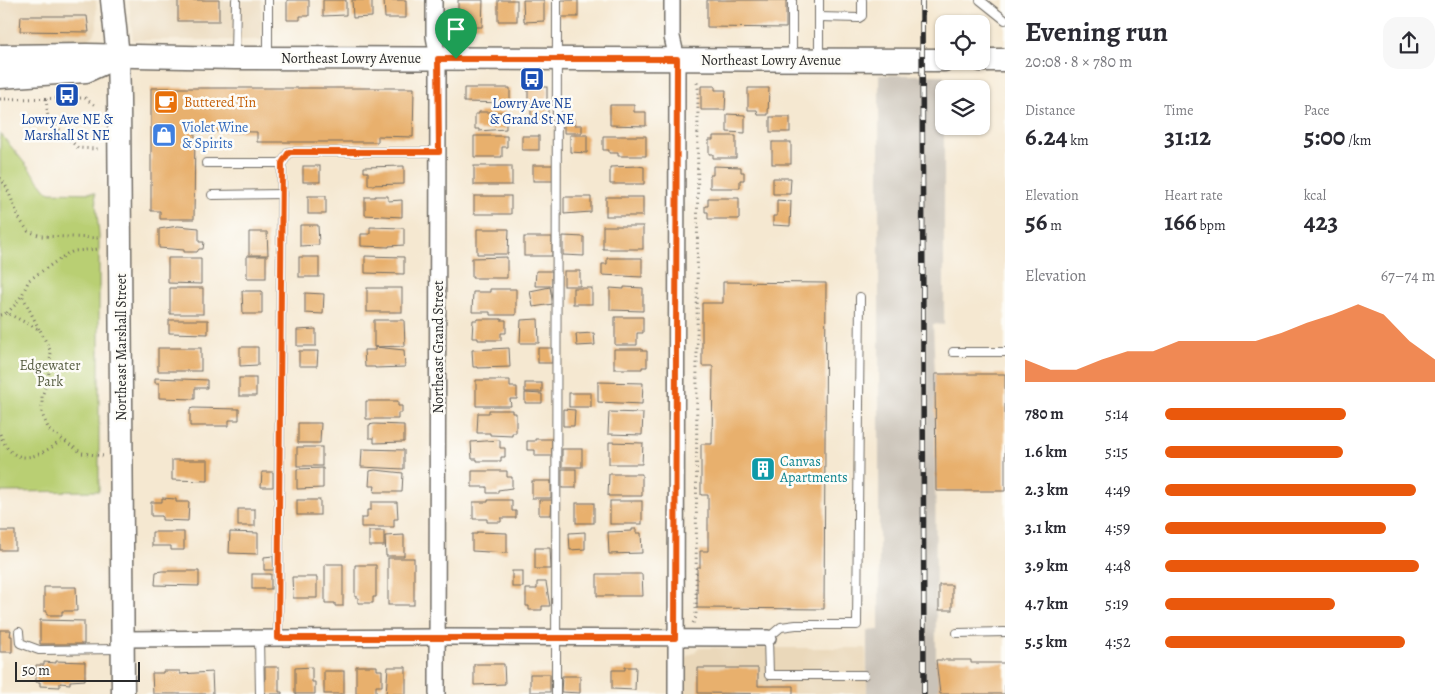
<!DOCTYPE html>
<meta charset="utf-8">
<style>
:root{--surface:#fff;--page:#f7f7f7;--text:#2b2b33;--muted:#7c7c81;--accent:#ea580c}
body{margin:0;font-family:Alegreya,serif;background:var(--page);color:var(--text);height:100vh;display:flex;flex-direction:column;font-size:19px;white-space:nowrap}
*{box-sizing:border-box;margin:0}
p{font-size:16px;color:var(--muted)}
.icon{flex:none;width:28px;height:28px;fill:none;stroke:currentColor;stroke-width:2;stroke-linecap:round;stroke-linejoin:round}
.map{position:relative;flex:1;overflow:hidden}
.drawer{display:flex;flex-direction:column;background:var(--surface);width:450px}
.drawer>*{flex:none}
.fabs{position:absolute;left:935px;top:15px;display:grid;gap:10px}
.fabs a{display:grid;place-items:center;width:55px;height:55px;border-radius:10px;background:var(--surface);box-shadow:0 1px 4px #0004;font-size:25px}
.scale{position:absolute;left:15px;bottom:12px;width:125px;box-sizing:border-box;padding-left:5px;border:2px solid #2b2b2b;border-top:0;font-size:14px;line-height:18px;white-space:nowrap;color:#2b2b2b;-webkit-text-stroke:4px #fdfcf7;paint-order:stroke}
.pin{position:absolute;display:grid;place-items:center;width:42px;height:42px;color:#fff;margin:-51px -21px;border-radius:50% 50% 50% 0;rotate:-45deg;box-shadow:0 0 5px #0007}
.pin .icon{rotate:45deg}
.round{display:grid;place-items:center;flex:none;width:52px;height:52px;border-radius:15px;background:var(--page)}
.head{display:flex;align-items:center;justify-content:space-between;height:85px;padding:0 20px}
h1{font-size:28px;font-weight:700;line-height:38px}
.figures{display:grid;grid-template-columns:repeat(3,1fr);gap:8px;height:85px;padding:5px 20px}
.figures div{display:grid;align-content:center}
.figures b{font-size:25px;font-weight:700}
.figures small{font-size:14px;font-weight:400}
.figures p{font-size:14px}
.chart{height:140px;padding:10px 20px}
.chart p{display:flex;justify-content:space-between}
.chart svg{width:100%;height:90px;margin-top:5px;fill:var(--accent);opacity:.7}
ul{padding:0 20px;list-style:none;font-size:16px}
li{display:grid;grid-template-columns:80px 60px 1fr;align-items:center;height:38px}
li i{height:12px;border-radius:6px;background:var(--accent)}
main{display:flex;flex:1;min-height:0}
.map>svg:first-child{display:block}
</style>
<main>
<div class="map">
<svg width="1005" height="694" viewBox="0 0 1005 694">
<rect width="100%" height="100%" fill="#fdfcf7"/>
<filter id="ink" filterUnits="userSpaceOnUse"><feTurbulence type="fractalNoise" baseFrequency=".02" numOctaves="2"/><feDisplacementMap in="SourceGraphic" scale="10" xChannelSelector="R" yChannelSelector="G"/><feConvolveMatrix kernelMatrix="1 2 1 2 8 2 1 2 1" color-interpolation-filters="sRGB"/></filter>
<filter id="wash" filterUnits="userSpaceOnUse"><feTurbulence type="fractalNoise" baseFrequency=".0096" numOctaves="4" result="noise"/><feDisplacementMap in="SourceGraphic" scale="20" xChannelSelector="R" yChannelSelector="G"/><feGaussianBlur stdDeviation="1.12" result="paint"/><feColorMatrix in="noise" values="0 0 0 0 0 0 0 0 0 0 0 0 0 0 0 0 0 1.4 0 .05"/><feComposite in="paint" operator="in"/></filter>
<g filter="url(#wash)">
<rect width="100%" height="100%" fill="#f5e8d1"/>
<g fill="#ead8ba">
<path d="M0,0H96L97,28L93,36L78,46L0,48Z"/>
<path d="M129,0H261L262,40H133Z"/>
<path d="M699,648H866L867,694H686V659L688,655L692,654Z"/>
</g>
<path fill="#cac3b8" d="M879,75H944V325L933,324L935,374L936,660L940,694H867V630H879Z"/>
<path fill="#b9cf73" stroke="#727d4f" d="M0,133L48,192L95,193L99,235V491L0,492Z"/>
<g id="blocks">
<g fill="#e8b06d">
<rect x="178" y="0" width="41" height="21"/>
<path d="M287,0H309V16H300V20H287Z"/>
<path d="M323,0H346V15L323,16Z"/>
<path d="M352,0H372V17L353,18Z"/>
<path d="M384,0H406V18H385Z"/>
<path d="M458,0H483L482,27H458Z"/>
<rect x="498" y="0" width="19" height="21"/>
<path d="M523,0H544V21L524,22Z"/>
<rect x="559" y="0" width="19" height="17"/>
<path d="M707,0H786V28L707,27Z"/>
<path d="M21,16H87L89,32L20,31Z"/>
<path d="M701,86H715V90H726L725,110H701Z"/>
<rect x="528" y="87" width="19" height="16"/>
<path d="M151,88H414L413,137L378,136V142H257V132L195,131L194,219H160V211H151Z"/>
<path d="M464,88H510V103L464,102Z"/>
<path d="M748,88H769L768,115H758L757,110H748Z"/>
<path d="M610,105H634V112H646V126L610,125Z"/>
<rect x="531" y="106" width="17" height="17"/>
<path d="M479,112H506V129L479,131V129H475V114H479Z"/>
<path d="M727,114L745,115V133L727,132Z"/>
<rect x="770" y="117" width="20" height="15"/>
<path d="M564,119H574V125H582V133H564Z"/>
<path d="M570,135H587V153L570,152Z"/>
<path d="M474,136H507V147H502V157H474Z"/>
<rect x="522" y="136" width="17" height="14"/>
<path d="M603,136H646V156H618V153H609V150H603Z"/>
<path d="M713,136H736V158H713V154H709V140H713Z"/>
<rect x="772" y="142" width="19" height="22"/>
<rect x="533" y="165" width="21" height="16"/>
<rect x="303" y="166" width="17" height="16"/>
<path d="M404,166V184L368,185V172H364V167Z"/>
<rect x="474" y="166" width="38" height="19"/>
<path d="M638,166L644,167V184H610V167Z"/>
<path d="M713,166L741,167V172H744V180H740V188H710V175H713Z"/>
<path d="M773,178H791L790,194H773Z"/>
<rect x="308" y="196" width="18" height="18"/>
<path d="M375,196H388V201L402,200V217L365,215V197H375Z"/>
<rect x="474" y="196" width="37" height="18"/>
<path d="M564,197H591V212L564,214Z"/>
<rect x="606" y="197" width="37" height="19"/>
<path d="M708,198H739V219H708V212H705V206H708Z"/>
<path d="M777,200L791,201L790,226L773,225V216H777Z"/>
<path d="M300,225H318L319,245L300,246Z"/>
<path d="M178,226L199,228V242H204L203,249H199L197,252H184V250L159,248V229Z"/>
<rect x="603" y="226" width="40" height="23"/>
<path d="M370,227L404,228V245L389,246V247L361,246V234H370Z"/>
<path d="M477,229H509L508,254H477Z"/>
<path d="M249,232H267L268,255H249Z"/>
<path d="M563,236L584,237V256L563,255Z"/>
<rect x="524" y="237" width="28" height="19"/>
<rect x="247" y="256" width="19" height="22"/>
<path d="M365,256L404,257V274L365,273Z"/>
<rect x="299" y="257" width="20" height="20"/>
<path d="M507,257V278H472V258Z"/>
<path d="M168,258H201V284L168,283Z"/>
<path d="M607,258H642V277L602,275V264H607Z"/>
<path d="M536,271H552V286H535Z"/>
<rect x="564" y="271" width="16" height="15"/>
<path d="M723,282L826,283L824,609L697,608V567H700V551H708V495H701V444H712L713,366H702V303H723Z"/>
<path d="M550,287L553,304L533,307L530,291Z"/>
<path d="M624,287L643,288V311L610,310V288L624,289Z"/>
<rect x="170" y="288" width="33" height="26"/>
<rect x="367" y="288" width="35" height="24"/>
<rect x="573" y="288" width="19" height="16"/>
<path d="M490,289H516V315H490V312H472L473,292H490Z"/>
<path d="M242,291H262V314H243Z"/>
<path d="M305,293L324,294L323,314L305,313Z"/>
<path d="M615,317H643V333H637V345H615Z"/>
<path d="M477,319H501V320H506V333H501V340H478V338H472L473,320H477Z"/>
<path d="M538,319L539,343H520L521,320Z"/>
<path d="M169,320H208V334L169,333Z"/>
<path d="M374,320H404L405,346L374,347Z"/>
<path d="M316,329V346H297V330Z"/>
<path d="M594,333L595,345L577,346L576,334Z"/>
<path d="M240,347H258V365L240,366Z"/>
<path d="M375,347L404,350L405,367L375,368V367H365L364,350H375Z"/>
<rect x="158" y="348" width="43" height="23"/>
<path d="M509,348L510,367L478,368V367H473L472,350Z"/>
<rect x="538" y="348" width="14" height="15"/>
<path d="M614,349H642V351H647V367H642V369H614Z"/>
<path d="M299,351H318L317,366H299Z"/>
<path d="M935,374H1005V491H936Z"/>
<path d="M155,378L207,380V388H195V399L159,398V383H155Z"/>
<rect x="239" y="378" width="17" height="18"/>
<path d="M476,380H510V387H517V399H510L511,406H476Z"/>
<path d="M598,382L643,383L642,404L598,402Z"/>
<rect x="525" y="383" width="17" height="9"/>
<path d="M525,393L542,394V403H525Z"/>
<rect x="569" y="393" width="22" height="14"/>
<path d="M366,401H398V406H402V413H398V419H366Z"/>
<path d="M193,408L239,409V420H229V426H190V409Z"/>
<path d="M563,409L575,410L574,426H563Z"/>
<path d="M489,410H512V413H516V433H512V436L490,435V433H477L478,413H489Z"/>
<path d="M609,412L643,413L642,435L608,434Z"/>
<path d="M298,423H321L320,443H298Z"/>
<path d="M374,424L404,425V442L374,443V438H369V425Z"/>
<path d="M535,439H552V456H535V450H527V441H535Z"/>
<path d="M500,440V448H505V457H501V461H477V459H472L471,442Z"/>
<path d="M609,442L643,443L642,464H609Z"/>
<rect x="297" y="447" width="25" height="19"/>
<path d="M362,449L404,450V469L361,467Z"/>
<rect x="562" y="449" width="20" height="18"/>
<path d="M172,460H208V481L172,480Z"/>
<path d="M323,468V488L297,489V469Z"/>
<rect x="562" y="469" width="14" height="19"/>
<path d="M375,470L403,473L402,492H374L375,486H369L370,471Z"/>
<path d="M472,471H507V477H512V488L498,490V493H487V487H472Z"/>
<path d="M262,472H273V487H261Z"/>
<path d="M609,474H642V496H608Z"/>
<rect x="532" y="481" width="19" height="17"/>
<path d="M162,498L176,499V502H189L188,521L162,520V516H151V502H162Z"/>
<rect x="297" y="500" width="23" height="15"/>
<path d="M488,500H512V511H516V518H501V522H487V519H473V502H488Z"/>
<path d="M539,500H552L551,515H539Z"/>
<rect x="610" y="501" width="32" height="23"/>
<path d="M371,502H397L398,519H394V527H361V518H367V510H371Z"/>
<rect x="576" y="503" width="18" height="20"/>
<rect x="238" y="509" width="17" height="17"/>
<path d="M632,529H636V533H641L642,553L609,554L608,532L632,531Z"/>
<rect x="0" y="531" width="15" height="19"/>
<rect x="369" y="531" width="15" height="15"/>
<path d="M152,532H184V550H171V546H152Z"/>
<path d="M230,532L258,533V554L229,553Z"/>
<path d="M477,532L507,533V553L472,551V534H477Z"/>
<path d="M585,532V549L570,550L569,533Z"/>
<path d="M404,535V556H386L385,536Z"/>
<path d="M535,548H550L551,569H535Z"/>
<path d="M273,556L274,570H264V557Z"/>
<rect x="388" y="558" width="26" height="47"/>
<path d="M325,564H343V606H335V603H325Z"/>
<path d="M355,565H376V597H373V603H358V597H355Z"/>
<path d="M162,571H199V586L155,585L156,572Z"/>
<rect x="512" y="571" width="11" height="16"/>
<rect x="252" y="574" width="19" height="15"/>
<path d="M597,574H642L643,596H597Z"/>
<path d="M292,577H317V598H293Z"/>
<path d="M537,582H546L550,606H542V610H529V606H526V589H537Z"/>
<rect x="939" y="585" width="13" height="25"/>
<path d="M44,587H76L77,611H62V615H47V611H44Z"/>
<path d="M40,620L84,621V644H40Z"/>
<path d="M0,630H11L10,636H12V652H0Z"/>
<path d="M936,660H971V663H1005V694H940Z"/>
<path d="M56,661L85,662V680L70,681V684L60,683V687L40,686V682H36V665H44V662L56,663Z"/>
<path d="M474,664H504L505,684L474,685Z"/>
<path d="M356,666H377V670H382V686H376V694H356Z"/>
<path d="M265,667H279V692H282V694H265Z"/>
<path d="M312,667V682H315V694H295V668Z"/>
<path d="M388,667H406V694H386Z"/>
<path d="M625,667H636L635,690L612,689V670H625Z"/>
<path d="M698,668H758V686H793V694L698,693Z"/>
<path d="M163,671H180V674L212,672L213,694H153L152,673H163Z"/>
<rect x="324" y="671" width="20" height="23"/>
<rect x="530" y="674" width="20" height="18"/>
<path d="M562,676H580V693L561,692Z"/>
</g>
</g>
</g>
<g filter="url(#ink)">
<use href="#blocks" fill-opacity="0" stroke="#726d65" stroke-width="1"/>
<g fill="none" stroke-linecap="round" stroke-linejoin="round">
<defs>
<g id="lane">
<path d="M268,0V56"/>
<path d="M819,0V58"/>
<path d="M980,0L1005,20"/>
<path d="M819,17L859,18L862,16V0"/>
<path d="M235,56L236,0"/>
<path d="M792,58V0"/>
<path d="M206,163H282L289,152H439"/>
<path d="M212,195L282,194"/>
<path d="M860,297L857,625H796L781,627L768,638L769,675H864"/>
<path d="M953,352H1005"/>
<path d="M19,632L20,643L39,650L121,649"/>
<path d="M957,633L1005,632"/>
<path d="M259,638L260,694"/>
<path d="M278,638L282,163"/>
<path d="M556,694L557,0"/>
</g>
<g id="street">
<path d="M434,0V36L438,59V81L437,694"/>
<path d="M672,0V37L677,59L676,694"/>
<path d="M123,639L437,637L768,638"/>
</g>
<g id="secondary">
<path d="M112,0L118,56L119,99L123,694"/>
<path d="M0,56L87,55L235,58L944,60"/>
<path d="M981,60H1005"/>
<path d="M0,77L86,71L115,58"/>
</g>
</defs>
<use href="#lane" stroke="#726d65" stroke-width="10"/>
<use href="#street" stroke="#726d65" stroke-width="18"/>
<use href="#secondary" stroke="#726d65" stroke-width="25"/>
<g stroke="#726d65" stroke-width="3" stroke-dasharray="1 4" stroke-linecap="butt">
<path d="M0,99L85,98L94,105"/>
<path d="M46,99L48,118L78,148L98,149"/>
<path d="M0,178L6,186L20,220L28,231L41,236L99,238"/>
<path d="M7,313L15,305L22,295"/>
<path d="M0,315L7,313L40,330L51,352L48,380L42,396V414L49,430L82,453L103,456"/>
<path d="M39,329L22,295L29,280L67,254L74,251L99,249"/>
<path d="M0,434C13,470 39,457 62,440"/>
<path d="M693,623L696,617L698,88L697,83L695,80"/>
</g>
<use href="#lane" stroke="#fff" stroke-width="8"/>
<use href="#street" stroke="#fff" stroke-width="15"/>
<use href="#secondary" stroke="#fff" stroke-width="22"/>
<defs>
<path id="rail" d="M922,0L924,694"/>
</defs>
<use href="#rail" stroke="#2b2b2b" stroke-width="5.5"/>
<use href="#rail" stroke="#fdfcf7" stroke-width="4" stroke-dasharray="11" stroke-linecap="butt"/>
</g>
</g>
<g fill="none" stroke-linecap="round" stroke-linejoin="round" filter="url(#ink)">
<defs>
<path id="route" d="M438,59H677L675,638H278L282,163L289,152H439Z"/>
</defs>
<use href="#route" stroke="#fff" stroke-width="10"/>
<use href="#route" stroke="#ea580c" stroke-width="6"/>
</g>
<defs>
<symbol id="bus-square" viewBox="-11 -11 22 22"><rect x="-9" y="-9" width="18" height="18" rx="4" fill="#1a4fb4" stroke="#fdfcf7"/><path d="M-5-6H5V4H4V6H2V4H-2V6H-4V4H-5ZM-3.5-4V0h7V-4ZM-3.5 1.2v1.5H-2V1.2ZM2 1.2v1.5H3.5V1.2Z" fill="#fff"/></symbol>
<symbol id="cafe-square" viewBox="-11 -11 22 22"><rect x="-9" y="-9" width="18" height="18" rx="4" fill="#e8710a" stroke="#fdfcf7"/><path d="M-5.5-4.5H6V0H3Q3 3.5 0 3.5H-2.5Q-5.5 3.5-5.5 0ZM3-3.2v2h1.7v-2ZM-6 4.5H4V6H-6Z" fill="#fff"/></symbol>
<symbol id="shop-square" viewBox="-11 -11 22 22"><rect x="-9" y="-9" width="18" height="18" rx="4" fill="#3f7fe0" stroke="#fdfcf7"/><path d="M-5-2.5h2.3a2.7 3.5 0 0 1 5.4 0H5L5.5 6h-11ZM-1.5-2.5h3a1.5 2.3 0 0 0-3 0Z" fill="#fff"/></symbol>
<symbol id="building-square" viewBox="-11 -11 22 22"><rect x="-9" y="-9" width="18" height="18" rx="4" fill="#0f9aa8" stroke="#fdfcf7"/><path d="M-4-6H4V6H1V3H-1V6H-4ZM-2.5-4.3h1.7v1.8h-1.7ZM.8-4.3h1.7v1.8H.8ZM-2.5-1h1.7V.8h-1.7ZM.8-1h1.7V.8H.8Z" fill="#fff"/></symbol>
</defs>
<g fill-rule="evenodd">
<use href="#bus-square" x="518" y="65" width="28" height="28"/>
<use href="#bus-square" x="53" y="81" width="28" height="28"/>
<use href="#cafe-square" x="152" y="88" width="28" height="28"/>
<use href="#shop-square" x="150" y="121" width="28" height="28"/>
<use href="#building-square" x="749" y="455" width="28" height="28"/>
</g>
<g text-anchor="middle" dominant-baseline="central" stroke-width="5" stroke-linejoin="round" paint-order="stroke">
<g font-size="14" fill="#2b2b2b" stroke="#fdfcf7">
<text x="351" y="58">Northeast Lowry Avenue</text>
<text x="771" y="60">Northeast Lowry Avenue</text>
<text transform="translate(121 347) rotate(-90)">Northeast Marshall Street</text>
<text transform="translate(438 347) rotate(-90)">Northeast Grand Street</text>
</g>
<g font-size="14" fill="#c56008" stroke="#fdfcf7" text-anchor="start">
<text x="184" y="102">Buttered Tin</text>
</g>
<g font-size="14" fill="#164399" stroke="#fdfcf7">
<text x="532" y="103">Lowry Ave NE<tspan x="532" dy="16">&amp; Grand St NE</tspan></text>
<text x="67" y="119">Lowry Ave NE &amp;<tspan x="67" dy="16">Marshall St NE</tspan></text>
</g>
<g font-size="14" fill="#366cbe" stroke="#fdfcf7" text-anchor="start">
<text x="182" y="127">Violet Wine<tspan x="182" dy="16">&amp; Spirits</tspan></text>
</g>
<g font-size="14" fill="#565c41" stroke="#fdfcf7">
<text x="50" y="365">Edgewater<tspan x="50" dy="16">Park</tspan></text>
</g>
<g font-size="14" fill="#0d838f" stroke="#fdfcf7" text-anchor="start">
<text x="780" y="461">Canvas<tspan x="780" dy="16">Apartments</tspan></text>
</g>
</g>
</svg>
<div class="fabs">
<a><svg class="icon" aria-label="locate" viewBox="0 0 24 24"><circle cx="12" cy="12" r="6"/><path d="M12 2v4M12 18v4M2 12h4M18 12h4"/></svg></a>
<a><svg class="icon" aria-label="layers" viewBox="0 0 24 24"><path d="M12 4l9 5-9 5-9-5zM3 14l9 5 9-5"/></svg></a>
</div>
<div class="scale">50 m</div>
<div class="pin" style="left:456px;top:59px;background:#1e9e55"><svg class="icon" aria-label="arrive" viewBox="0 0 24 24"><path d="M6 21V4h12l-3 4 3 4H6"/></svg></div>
</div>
<section class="drawer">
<div class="head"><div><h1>Evening run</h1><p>20:08 · 8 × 780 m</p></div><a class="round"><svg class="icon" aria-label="share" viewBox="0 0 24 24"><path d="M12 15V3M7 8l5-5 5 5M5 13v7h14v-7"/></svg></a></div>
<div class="figures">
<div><p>Distance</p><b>6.24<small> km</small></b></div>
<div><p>Time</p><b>31:12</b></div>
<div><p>Pace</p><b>5:00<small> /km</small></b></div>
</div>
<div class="figures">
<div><p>Elevation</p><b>56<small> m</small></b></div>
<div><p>Heart rate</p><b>166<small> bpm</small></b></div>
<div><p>kcal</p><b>423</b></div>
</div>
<div class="chart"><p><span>Elevation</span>67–74 m</p>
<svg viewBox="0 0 160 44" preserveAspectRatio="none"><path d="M0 44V33L10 38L20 38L30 33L40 29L50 29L60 24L70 24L80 24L90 24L100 20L110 15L120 11L130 6L140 11L150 24L160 33V44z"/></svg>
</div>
<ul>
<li><b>780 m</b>5:14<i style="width:67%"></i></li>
<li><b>1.6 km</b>5:15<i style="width:66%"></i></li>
<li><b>2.3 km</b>4:49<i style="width:93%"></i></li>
<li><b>3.1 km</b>4:59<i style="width:82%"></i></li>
<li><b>3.9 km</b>4:48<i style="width:94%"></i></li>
<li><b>4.7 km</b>5:19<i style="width:63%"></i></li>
<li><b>5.5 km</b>4:52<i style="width:89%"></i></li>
</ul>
</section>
</main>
